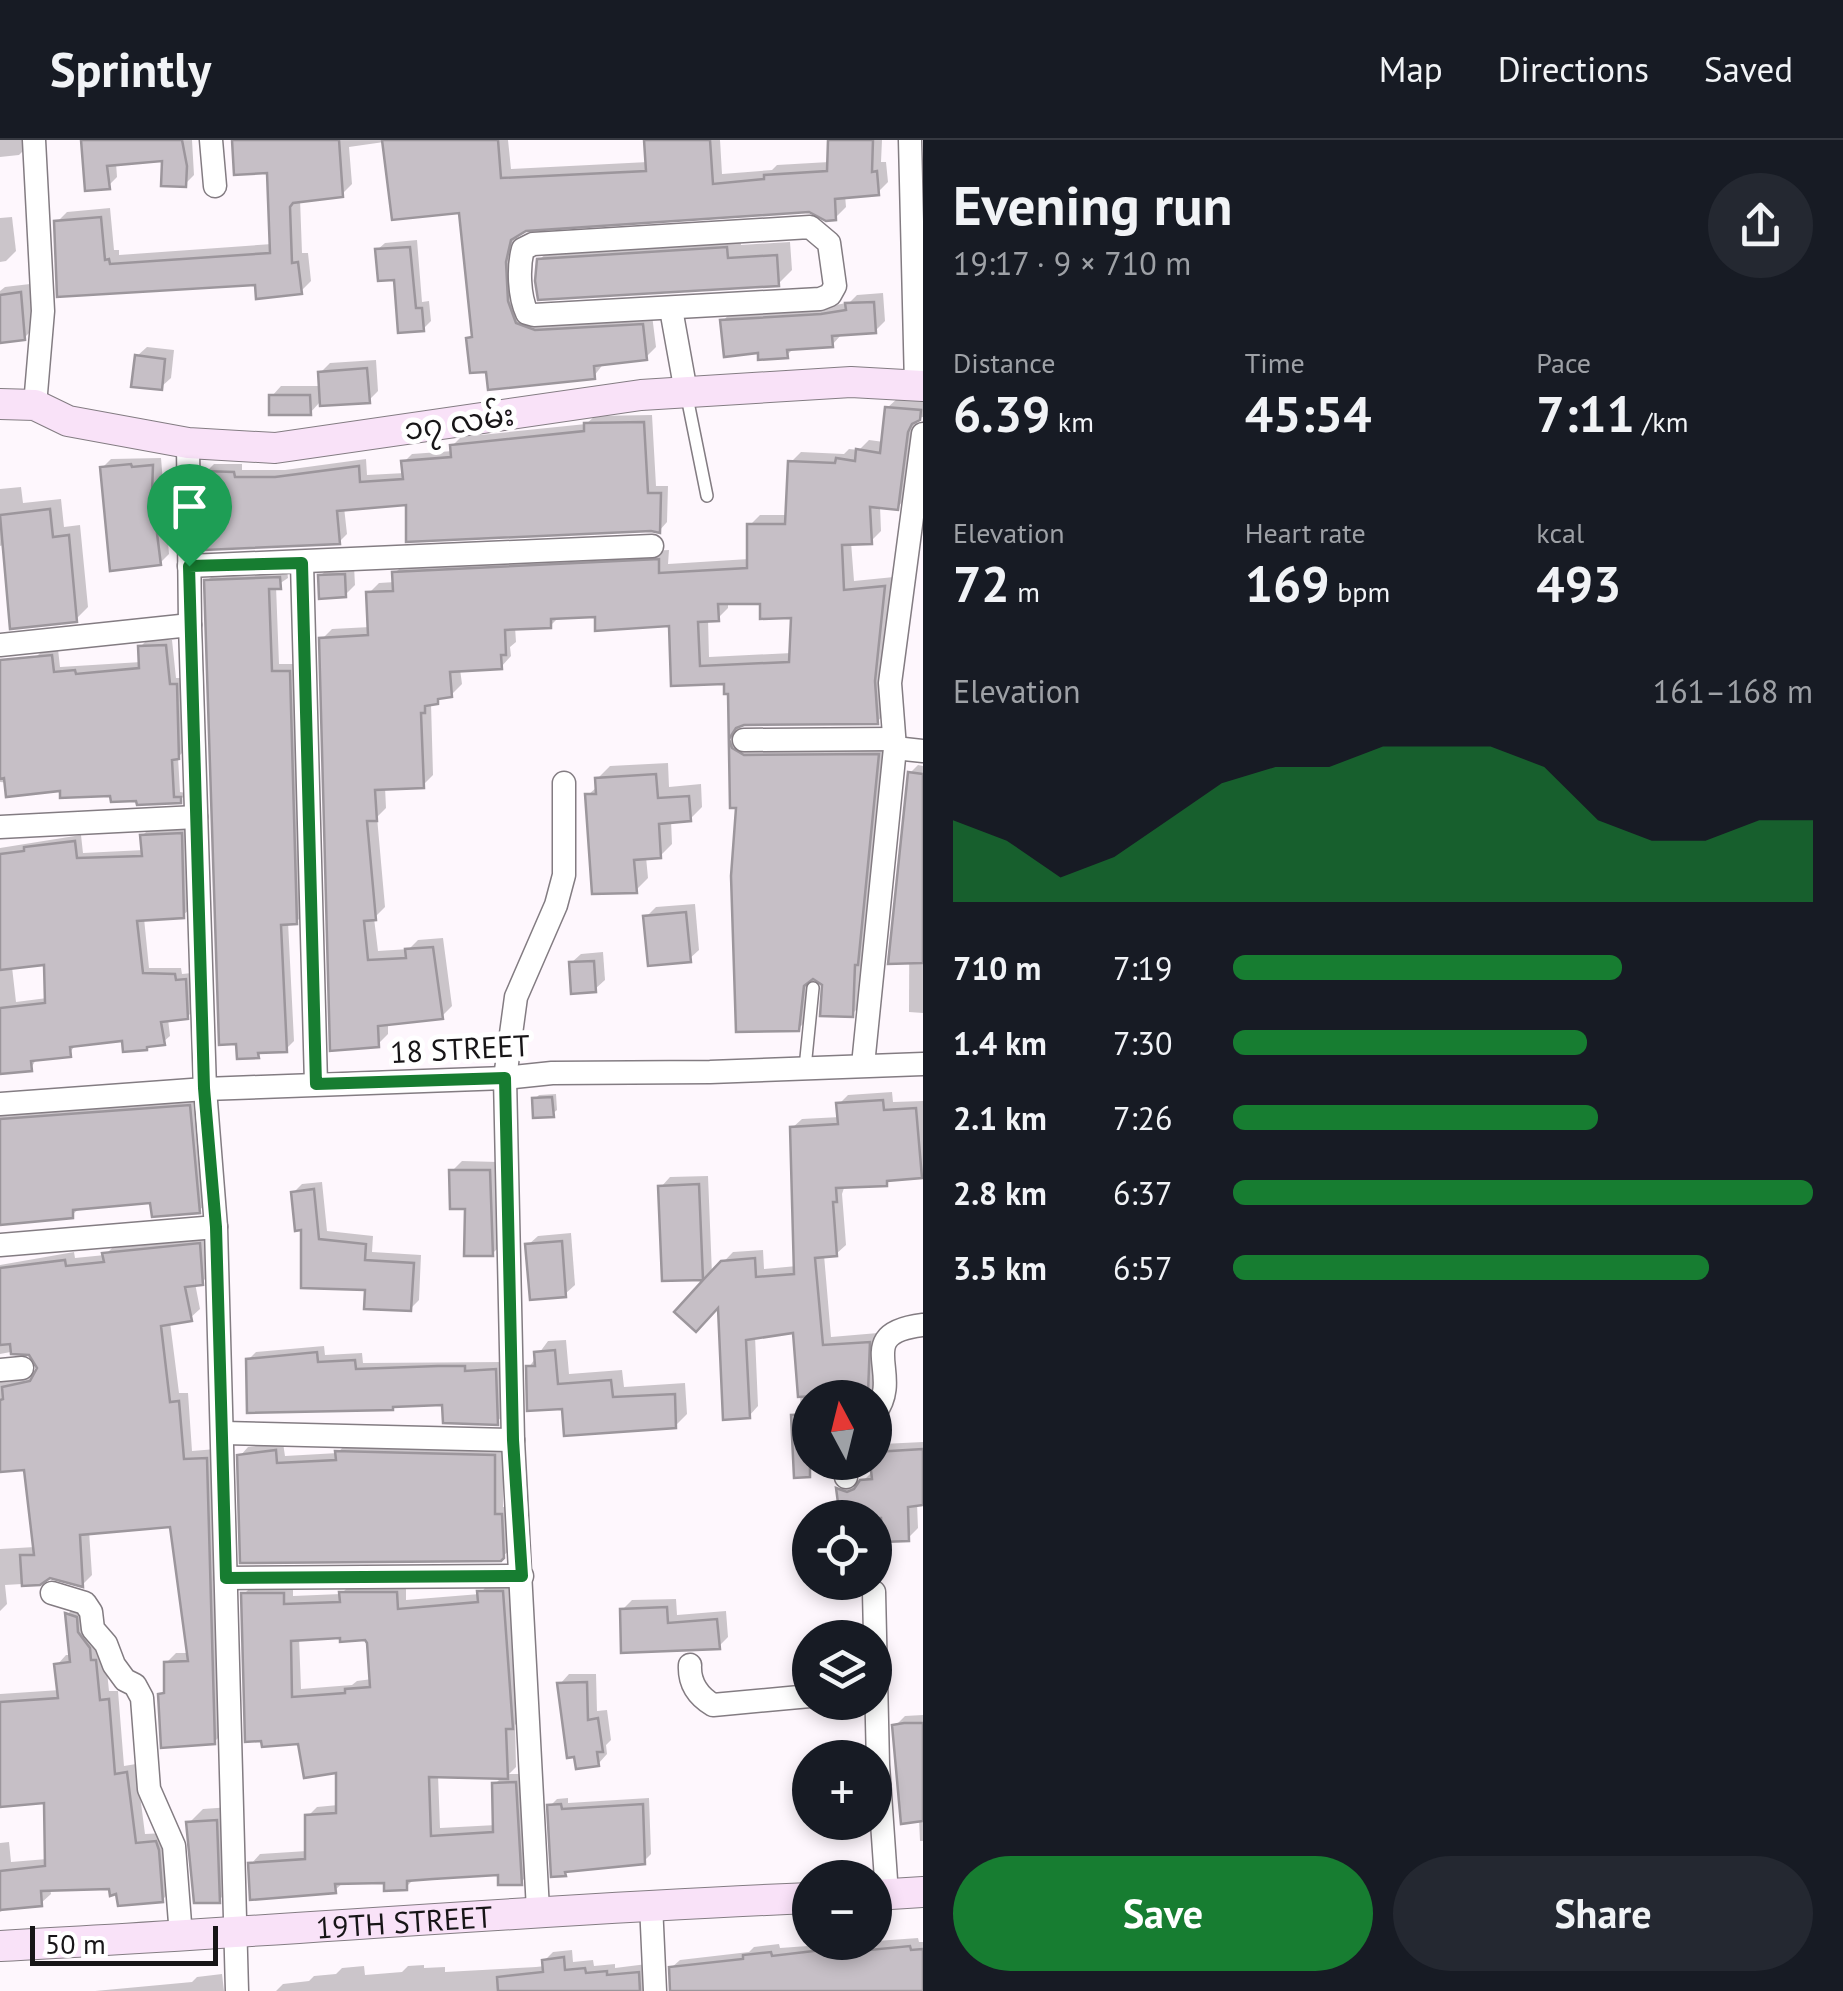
<!DOCTYPE html>
<meta charset="utf-8">
<style>
:root{--surface:#171b24;--page:#242831;--text:#f1f3f6;--muted:#9ea1a6;--line:#363941;--accent:#177d31}
body{margin:0;font-family:"PT Sans","Noto Sans Myanmar",sans-serif;background:var(--page);color:var(--text);height:100vh;display:flex;flex-direction:column;font-size:38px;white-space:nowrap}
*{box-sizing:border-box;margin:0}
p{font-size:32px;color:var(--muted)}
.icon{flex:none;width:55px;height:55px;fill:none;stroke:currentColor;stroke-width:2;stroke-linecap:round;stroke-linejoin:round}
.map{position:relative;flex:1;overflow:hidden}
.drawer{display:flex;flex-direction:column;background:var(--surface);width:920px}
.drawer>*{flex:none}
.needle{width:65px;rotate:353deg}
.buttons{position:absolute;left:792px;top:1240px;display:grid;gap:20px}
.buttons a{display:grid;place-items:center;width:100px;height:100px;border-radius:50%;background:var(--surface);box-shadow:0 5px 15px #0003;font-size:50px}
.scale{position:absolute;left:30px;bottom:25px;width:188px;box-sizing:border-box;padding-left:10px;border:5px solid #171517;border-top:0;font-size:28px;line-height:35px;white-space:nowrap;color:#171517;-webkit-text-stroke:8px #fff;paint-order:stroke}
.pin{position:absolute;display:grid;place-items:center;width:85px;height:85px;color:#fff;margin:-102px -42px;border-radius:50% 50% 50% 0;rotate:-45deg;box-shadow:0 0 10px #0007}
.pin .icon{rotate:45deg}
.round{display:grid;place-items:center;flex:none;width:105px;height:105px;border-radius:52px;background:var(--page)}
.headline{display:flex;align-items:center;justify-content:space-between;height:170px;padding:0 30px}
h1{font-size:55px;font-weight:700;line-height:75px}
.stats{display:grid;grid-template-columns:repeat(3,1fr);gap:15px;height:170px;padding:10px 30px}
.stats div{display:grid;align-content:center}
.stats b{font-size:50px;font-weight:700}
.stats small{font-size:28px;font-weight:400}
.stats p{font-size:28px}
.chart{height:280px;padding:20px 30px}
.chart p{display:flex;justify-content:space-between}
.chart svg{width:100%;height:180px;margin-top:10px;fill:var(--accent);opacity:.7}
.primary-button{display:flex;gap:20px;margin-top:auto;padding:20px 30px}
.primary-button a{flex:1;height:115px;border-radius:60px;background:var(--accent);color:#fff;font-size:40px;font-weight:700;line-height:115px;text-align:center}
.primary-button a+a{background:var(--page);color:var(--text)}
ul{padding:0 30px;list-style:none;font-size:32px}
li{display:grid;grid-template-columns:160px 120px 1fr;align-items:center;height:75px}
li i{height:25px;border-radius:12px;background:var(--accent)}
header{display:flex;align-items:center;gap:60px;box-sizing:border-box;height:140px;padding:0 50px;background:var(--surface);border-bottom:2px solid var(--line)}
header strong{font-size:48px}
nav{display:flex;gap:55px;margin-inline-start:auto;font-size:35px}
main{display:flex;flex:1;min-height:0}
.map>svg:first-child{display:block}
</style>
<header>
<strong>Sprintly</strong>
<nav><a>Map</a><a>Directions</a><a>Saved</a></nav>
</header>
<main>
<div class="map">
<svg width="923" height="1851" viewBox="0 0 923 1851">
<rect width="100%" height="100%" fill="#fef7fd"/>
<g fill="#0003" fill-rule="evenodd">
<path d="M0,0H28V6L19,15L0,17Z"/>
<path d="M84,0H192L194,35L185,44L164,18L116,23L117,37L108,46Z"/>
<path d="M235,0H508L511,29L648,22L647,0H720L722,34L772,30L777,25L829,22L830,0H882L881,22H886L888,42L878,52L845,55L846,67L835,78L810,69L531,87L519,93L516,102L528,175H652L656,207L645,218L604,223L594,236L489,229L469,199L474,194L461,70L384,2L349,7L352,44L342,54L300,59L302,113H308L311,141L300,152L257,142L60,154L57,82L67,72L110,68L114,110H119V115L272,104L270,30Z"/>
<path d="M12,77L16,111L6,121L0,122V78Z"/>
<path d="M740,94L741,105L790,102L792,130L778,144L539,120L554,106Z"/>
<path d="M417,100L422,162L429,161L431,181L423,189L377,110L385,103Z"/>
<path d="M30,144L34,188L24,198L0,201V151L5,147Z"/>
<path d="M883,153L885,181L875,191L841,195L832,205L795,207L787,215L760,211L723,181L732,171L832,166L850,162L857,155Z"/>
<path d="M147,207L174,210L171,238L161,247L137,216Z"/>
<path d="M376,220L378,251L369,260L319,263L310,273L272,256L281,246H321L320,233L330,223Z"/>
<path d="M898,258L923,259V277L918,278L907,357L897,368L880,366L881,391L871,401L851,402L854,441L894,437L887,571L877,582L740,584L741,598L888,605L862,864L852,874L813,836L809,878L798,889L738,665H732L730,552L727,542L674,544L672,484L597,474L560,476L550,486L515,487L516,502L510,507L511,516L501,527L460,529L462,544L451,555L431,563L433,635L422,646L385,647L386,668L377,677L385,767L374,778L378,811L409,809L418,800L443,798L452,866L442,876L388,882V894L378,904L322,499L332,489L370,487L369,453L379,443L395,442V433L405,423L669,410L668,424L749,419L750,385L760,375H788L791,322L801,312L844,314L849,309L859,310L869,300L884,302L887,268ZM728,462H762L793,476L792,513L709,517L708,479L718,478L728,468Z"/>
<path d="M652,275L656,346H668L667,382L659,391L408,362L344,367L347,394L339,402L206,332L214,324H242V330H285L366,319L367,335L405,333L404,322L412,314L453,311L452,306L461,297L586,284L595,276Z"/>
<path d="M161,318L169,414L160,423L102,328L111,319Z"/>
<path d="M21,347L23,363L61,359L64,387L80,385L88,467L76,479L3,405L0,406V349Z"/>
<path d="M354,426L355,445L345,455L320,436L330,427Z"/>
<path d="M287,430L288,438L276,446L279,524H297L304,774L296,782H288L294,901L286,909L263,911L258,916L207,441L215,433Z"/>
<path d="M147,500H172L176,538H183L185,610L178,617L180,652L187,653L180,660L0,642V529L35,518L42,511L58,509L60,527L141,522L140,507Z"/>
<path d="M668,623L669,647L701,644L702,667L690,679L671,680L672,704L660,716L646,717L648,738L636,750L588,655L598,646V638L610,626Z"/>
<path d="M918,625L923,626V873L909,872L910,633Z"/>
<path d="M188,687L190,769L183,775L144,778L149,828H181L182,834L192,833L194,870L187,877L168,879L170,896L163,902L124,898L76,904L69,914L37,918L31,928L0,922V708L81,695L83,713L144,710L142,696L149,689ZM47,822V858L16,862L12,827Z"/>
<path d="M695,764L699,810L689,819L646,777L656,767Z"/>
<path d="M603,812L605,840L595,849L571,823L581,814Z"/>
<path d="M892,952L893,962L923,961V1035L892,1038L886,1044L845,1045L842,1054L846,1105L836,1114L824,1115L831,1197L878,1193V1232L871,1258H810V1322H834L830,1327L796,1328L793,1276L801,1269L795,1190L755,1196L758,1266L749,1276L720,1163L709,1137L664,1138L661,1047L670,1037L708,1036L712,1134L733,1112L763,1110L764,1129L797,1126L792,988L802,979L840,977L839,964L848,955Z"/>
<path d="M556,954L557,970L552,974L535,959L539,955Z"/>
<path d="M199,957L208,1061L199,1071L152,1060L81,1067L72,1075L0,1083V969Z"/>
<path d="M462,1021L498,1022L502,1104L492,1114L452,1031Z"/>
<path d="M322,1042L327,1091L373,1096L372,1112L421,1115L419,1160L410,1169L367,1148L303,1087L294,1052L302,1044Z"/>
<path d="M571,1093L575,1145L565,1154L528,1105L538,1096Z"/>
<path d="M208,1095L211,1133L201,1143H195L200,1169L190,1178L170,1182L179,1253H188L192,1311L216,1309L224,1592L214,1602L160,1555L167,1548L166,1523L176,1513H189L172,1384L89,1391L92,1435L83,1444L49,1436L39,1443L5,1445L7,1464L0,1471V1409L35,1407L26,1327L0,1329V1231L12,1237L37,1233L40,1228L36,1217L21,1210L0,1214V1125L74,1112L75,1118L105,1115L115,1105Z"/>
<path d="M566,1200L569,1234L622,1230L624,1247L685,1243L687,1274L675,1286L565,1266L529,1227L548,1201Z"/>
<path d="M324,1206L325,1215L362,1213L363,1223L503,1222L504,1274L497,1282L444,1262L248,1220L256,1212Z"/>
<path d="M923,1302V1363H917L918,1388L908,1398L883,1379L840,1378L839,1349L848,1339L862,1342L873,1331L875,1311L882,1304Z"/>
<path d="M283,1303L285,1316L338,1313L346,1303L503,1307V1367H509L512,1408L503,1416L240,1316L248,1307Z"/>
<path d="M489,1443H511L522,1578L515,1585L516,1627L509,1634H525L530,1733L521,1742L500,1733L415,1738L406,1747L386,1740L344,1742L335,1750L251,1724L260,1714L307,1711L308,1676L317,1667L338,1665L339,1631L300,1601L244,1454L253,1445L293,1444V1456L341,1454L351,1444H406V1460L480,1454ZM367,1497L372,1539L357,1541L352,1545L301,1549L299,1498ZM438,1635L502,1637L495,1644L496,1685L440,1688Z"/>
<path d="M676,1459L677,1475L726,1471L728,1497L719,1506L622,1470L632,1460Z"/>
<path d="M77,1464L105,1512L109,1551H118L124,1626L136,1624L145,1694L165,1693L172,1750L162,1760L119,1751L111,1747L50,1748L51,1754L41,1763L10,1766L0,1772V1703L9,1702L11,1722L47,1719L46,1661L0,1664V1554L60,1550L57,1525L66,1515H72L68,1474Z"/>
<path d="M569,1534H596L597,1571L607,1570L611,1600L606,1605L607,1614L598,1624L560,1544Z"/>
<path d="M923,1575V1701H920L919,1679L895,1586L905,1576Z"/>
<path d="M568,1658V1663L649,1658L651,1714L644,1721L569,1729L564,1734L550,1666L557,1659Z"/>
<path d="M231,1667L233,1746L219,1760L189,1683L203,1669Z"/>
<path d="M918,1798L919,1802H923V1851H671V1828L680,1820L749,1812L754,1807L779,1804L780,1808Z"/>
<path d="M572,1810L573,1822L593,1820L594,1826L615,1824V1828L647,1824L653,1851H276L283,1844L309,1841L314,1836L336,1834L342,1828L364,1826L365,1835L402,1832L408,1826L424,1825V1828L445,1827V1832L536,1827L545,1826L544,1821L553,1812Z"/>
<path d="M222,1834L224,1851H95L192,1842L197,1837Z"/>
</g>
<g fill="#c6bfc6" stroke="#9c969c" stroke-width="2.5" fill-rule="evenodd">
<path d="M81,0H182L187,26L186,47L161,46L162,21L107,26L110,49L85,51Z"/>
<path d="M232,0H339L343,57L293,63L290,67L292,123L298,122L302,154L256,159L255,145L57,157L54,81L101,77L105,120L109,119L110,124L270,113L267,33L234,35Z"/>
<path d="M382,0H498L501,38L646,31L644,0H710L713,44L764,39V35L827,31L828,0H873L872,32L877,31L879,55L835,59L836,80L826,81L809,72L526,91L511,100L506,122L508,161L516,183L535,190L643,184L647,220L594,226L595,239L488,250L486,232L470,233L466,198L472,197L459,73L392,80Z"/>
<path d="M410,107L416,168H422L424,191L398,193L394,140L378,141L375,109Z"/>
<path d="M727,107L728,118L777,115L779,146L538,160L535,141L537,119Z"/>
<path d="M21,152L25,200L0,203V155Z"/>
<path d="M874,162L876,193L832,196L833,207L787,210L788,218L758,220V213L724,217L720,180L821,174L846,170L845,163Z"/>
<path d="M135,215L165,219L162,250L131,247Z"/>
<path d="M367,228L370,263L320,266L318,232Z"/>
<path d="M269,255H310L311,275H269Z"/>
<path d="M885,267L921,270L920,280L912,284L908,292L898,370L870,367L872,404L842,405L844,450L885,446L875,541L878,584L744,585L736,588L729,599L732,608L744,615L879,614L858,825H855L853,877L820,876L822,845L813,839L804,846L799,891L736,892L731,736L736,668H730L728,554H724V544L671,546L669,486L595,491V477L551,479V488L505,490L506,515H501L502,529L450,532L452,557L438,559V564L425,566V573H421L424,648L375,650L377,681H367L376,780L364,781L368,820L406,818L405,809L433,807L443,879L378,886L379,907L330,911L319,498L368,495L366,452L393,451L392,432L659,419V433L747,428V384H785L788,321L835,323L836,318L855,321L856,309L880,313ZM718,464H760V479L791,478L789,522L700,526L698,482L719,481Z"/>
<path d="M644,282L648,353H661L660,393L651,391L406,402V365L337,371L340,404L204,410L203,331L234,332L235,337H275L359,326L360,342L403,339L401,321L451,317L450,305L584,291V283Z"/>
<path d="M131,324L132,327L153,325L152,354L161,425L110,431L100,327Z"/>
<path d="M50,369L53,397L69,395L77,482L10,489L0,375Z"/>
<path d="M345,434L346,457L319,459L318,435Z"/>
<path d="M280,437L281,449H269L272,531H290L297,784L281,785L287,912L258,913L259,918L237,919L236,904L219,905L204,440Z"/>
<path d="M166,505L170,544H177L179,619L172,620L174,657H181V663L137,665L136,661L111,662L110,656L60,658V651L6,657L4,638L0,639V520L52,515L54,532L75,530L76,534L139,528L138,506Z"/>
<path d="M908,632L923,634V823L888,824Z"/>
<path d="M656,634L658,658L689,656L691,681L659,684L661,718L634,720L637,753L592,754L585,654H596L595,638Z"/>
<path d="M182,693L184,778L137,781L143,833L175,834L176,840L186,839L188,879L161,882L165,905L147,907V910L123,912L122,901L70,907L71,917L31,921L32,931L0,934V868L45,863L44,825L0,830V714L24,711V707L75,701L77,718L142,716L140,695Z"/>
<path d="M686,772L691,822L648,826L643,776Z"/>
<path d="M594,821L596,852L571,854L569,822Z"/>
<path d="M552,957L554,977L533,978L532,958Z"/>
<path d="M883,960L884,970L916,968L922,1038L887,1041V1046L836,1048L837,1062H833L837,1116L815,1118L823,1205L870,1202L868,1253L798,1257L793,1193L746,1200L750,1278L723,1280L718,1168L696,1192L674,1172L703,1140L662,1141L658,1046L699,1044L703,1140L721,1121L755,1118L756,1137L794,1134L790,987L838,984L836,963Z"/>
<path d="M190,965L200,1073L152,1077L150,1063L73,1070V1078L0,1085V979Z"/>
<path d="M449,1030H490L493,1116H464L465,1069H450Z"/>
<path d="M314,1049L319,1099L366,1104L365,1120L414,1123L411,1171L364,1169L365,1150L301,1148V1090L295,1091L291,1052Z"/>
<path d="M562,1101L566,1157L530,1160L525,1104Z"/>
<path d="M200,1103L203,1145L185,1147L192,1181L161,1186L170,1262L179,1261L184,1319L207,1318L215,1604L161,1608L158,1554L164,1553V1522L188,1521L170,1387L80,1395L83,1447L50,1438L40,1445L22,1446L20,1415H34L24,1330L0,1332V1260L3,1259L2,1247L30,1241L37,1228L29,1215L11,1214L10,1204L0,1205V1128L65,1120L66,1126L104,1122L102,1113Z"/>
<path d="M555,1210L558,1244L611,1240L613,1257L675,1254L676,1288L564,1296L562,1269L527,1271L526,1226H535L534,1212Z"/>
<path d="M317,1212L318,1222L355,1220L356,1229L438,1226H465V1231L496,1229L498,1285L443,1283L442,1265L393,1267V1270L247,1273L246,1219Z"/>
<path d="M810,1274V1337L794,1338L791,1275Z"/>
<path d="M923,1309V1365L908,1367L909,1401L882,1402L881,1378H840L836,1348L847,1352L854,1349L860,1340L872,1339L870,1322H875V1312Z"/>
<path d="M276,1310L277,1323L336,1320L335,1311L495,1315V1374H502L504,1418L501,1421L240,1423L237,1315Z"/>
<path d="M477,1451H503L513,1589H506L508,1639L429,1637L431,1696L493,1692L492,1643L516,1642L522,1745H498V1735L433,1739L407,1741V1750L384,1751V1743L335,1744L336,1753L250,1760L248,1723L305,1719V1675L336,1673V1633L304,1638L298,1604L262,1607L261,1601L245,1602L241,1453H284V1464L340,1462L339,1452H397L398,1469L478,1462ZM340,1498V1502L365,1500L367,1503L370,1547L345,1549V1553L292,1557L291,1501Z"/>
<path d="M667,1467L668,1483L717,1479L720,1509L621,1513L620,1469Z"/>
<path d="M65,1473L77,1477L78,1492L90,1508L91,1520H96L100,1560L109,1559L115,1634L127,1632L136,1703L156,1701L159,1710L163,1762L118,1766L116,1754L110,1756L109,1749L41,1751L42,1766L0,1770V1731L45,1726L44,1663L0,1667V1562L58,1558L54,1524L70,1522Z"/>
<path d="M587,1542L588,1580L598,1578L603,1612H597L599,1626L576,1629L574,1617L567,1618L557,1543Z"/>
<path d="M904,1583H923V1681L901,1684L892,1585Z"/>
<path d="M561,1664L562,1669L643,1664L645,1724L565,1732L566,1736L551,1737L547,1665Z"/>
<path d="M217,1680L220,1763H194L186,1682Z"/>
<path d="M910,1806L911,1810L923,1809V1851H670L669,1827L743,1819V1815L771,1812L772,1816L848,1807L849,1812Z"/>
<path d="M564,1817L565,1830L585,1828L586,1833L607,1831V1835L639,1832L640,1851H498L497,1837L543,1832L542,1820Z"/>
</g>
<g fill="none" stroke-linecap="round" stroke-linejoin="round">
<defs>
<g id="lane">
<path d="M686,252L707,356"/>
<path d="M805,928L813,848"/>
</g>
<g id="street">
<path d="M34,0L43,171L35,265"/>
<path d="M211,0L215,46"/>
<path d="M910,0L916,245"/>
<path d="M810,87L829,103L835,146L830,155L820,159L534,175L527,173C519,156 518,127 523,109L533,104Z"/>
<path d="M671,169L686,252"/>
<path d="M188,303L190,485L205,949L216,1087L237,1851"/>
<path d="M302,423L316,944"/>
<path d="M189,426L652,406"/>
<path d="M0,505L190,485"/>
<path d="M744,600L893,599"/>
<path d="M895,608L923,611"/>
<path d="M0,687L196,677"/>
<path d="M863,925L895,608L890,543L923,294"/>
<path d="M0,964L205,949L505,938L552,933L710,932L923,924"/>
<path d="M0,1105L216,1087"/>
<path d="M0,1230L22,1228"/>
<path d="M875,1273C905,1233 850,1194 923,1185"/>
<path d="M224,1293L513,1300"/>
<path d="M846,1337V1322"/>
<path d="M226,1438L522,1436"/>
<path d="M874,1452L878,1625L887,1754"/>
<path d="M52,1453L85,1463L91,1472L93,1489L106,1504L114,1525L125,1540L135,1545L142,1558L149,1649L174,1706L181,1796"/>
<path d="M690,1525C689,1543 698,1556 713,1565L810,1556"/>
<path d="M651,1764L655,1851"/>
<path d="M538,1770L513,1300L505,938L516,857L556,765L564,735V643"/>
</g>
<g id="secondary">
<path d="M0,264L35,265L68,281L188,303L275,308L641,255L851,242L923,246"/>
<path d="M875,1755L923,1752"/>
<path id="s1" d="M0,1806C270,1792 540,1769 810,1758"/>
</g>
</defs>
<use href="#lane" stroke="#837c82" stroke-width="14"/>
<use href="#street" stroke="#837c82" stroke-width="25"/>
<use href="#secondary" stroke="#837c82" stroke-width="32"/>
<use href="#lane" stroke="#fff" stroke-width="11"/>
<use href="#street" stroke="#fff" stroke-width="22"/>
<use href="#secondary" stroke="#f9e2f8" stroke-width="30"/>
</g>
<g fill="none" stroke-linecap="round" stroke-linejoin="round">
<defs>
<path id="route" d="M302,423L316,944L505,938L513,1300L522,1436L226,1438L216,1087L204,948L189,426Z"/>
</defs>
<use href="#route" stroke="#fff" stroke-width="20"/>
<use href="#route" stroke="#177d31" stroke-width="12"/>
</g>
<g text-anchor="middle" dominant-baseline="central" stroke-width="10" stroke-linejoin="round" paint-order="stroke">
<g font-size="30" fill="#171517" stroke="#fff">
<text transform="translate(459 281) rotate(-8)">၁၇ လမ်း</text>
<text transform="translate(460 908) rotate(-3)">18 STREET</text>
<text stroke="none"><textPath href="#s1" startOffset="405">19TH STREET</textPath></text>
</g>
</g>
</svg>
<div class="buttons">
<a><svg class="needle" viewBox="-14 -14 28 28"><path d="M0-13l5 13h-10z" fill="#e53935"/><path d="M0 13l5-13h-10z" fill="#9ea1a6"/></svg></a>
<a><svg class="icon" aria-label="locate" viewBox="0 0 24 24"><circle cx="12" cy="12" r="6"/><path d="M12 2v4M12 18v4M2 12h4M18 12h4"/></svg></a>
<a><svg class="icon" aria-label="layers" viewBox="0 0 24 24"><path d="M12 4l9 5-9 5-9-5zM3 14l9 5 9-5"/></svg></a>
<a>+</a>
<a>−</a>
</div>
<div class="scale">50 m</div>
<div class="pin" style="left:189px;top:426px;background:#1e9e55"><svg class="icon" aria-label="arrive" viewBox="0 0 24 24"><path d="M6 21V4h12l-3 4 3 4H6"/></svg></div>
</div>
<section class="drawer">
<div class="headline"><div><h1>Evening run</h1><p>19:17 · 9 × 710 m</p></div><a class="round"><svg class="icon" aria-label="share" viewBox="0 0 24 24"><path d="M12 15V3M7 8l5-5 5 5M5 13v7h14v-7"/></svg></a></div>
<div class="stats">
<div><p>Distance</p><b>6.39<small> km</small></b></div>
<div><p>Time</p><b>45:54</b></div>
<div><p>Pace</p><b>7:11<small> /km</small></b></div>
</div>
<div class="stats">
<div><p>Elevation</p><b>72<small> m</small></b></div>
<div><p>Heart rate</p><b>169<small> bpm</small></b></div>
<div><p>kcal</p><b>493</b></div>
</div>
<div class="chart"><p><span>Elevation</span>161–168 m</p>
<svg viewBox="0 0 160 44" preserveAspectRatio="none"><path d="M0 44V24L10 29L20 38L30 33L40 24L50 15L60 11L70 11L80 6L90 6L100 6L110 11L120 24L130 29L140 29L150 24L160 24V44z"/></svg>
</div>
<ul>
<li><b>710 m</b>7:19<i style="width:67%"></i></li>
<li><b>1.4 km</b>7:30<i style="width:61%"></i></li>
<li><b>2.1 km</b>7:26<i style="width:63%"></i></li>
<li><b>2.8 km</b>6:37<i style="width:100%"></i></li>
<li><b>3.5 km</b>6:57<i style="width:82%"></i></li>
</ul>
<div class="primary-button"><a>Save</a><a>Share</a></div>
</section>
</main>
